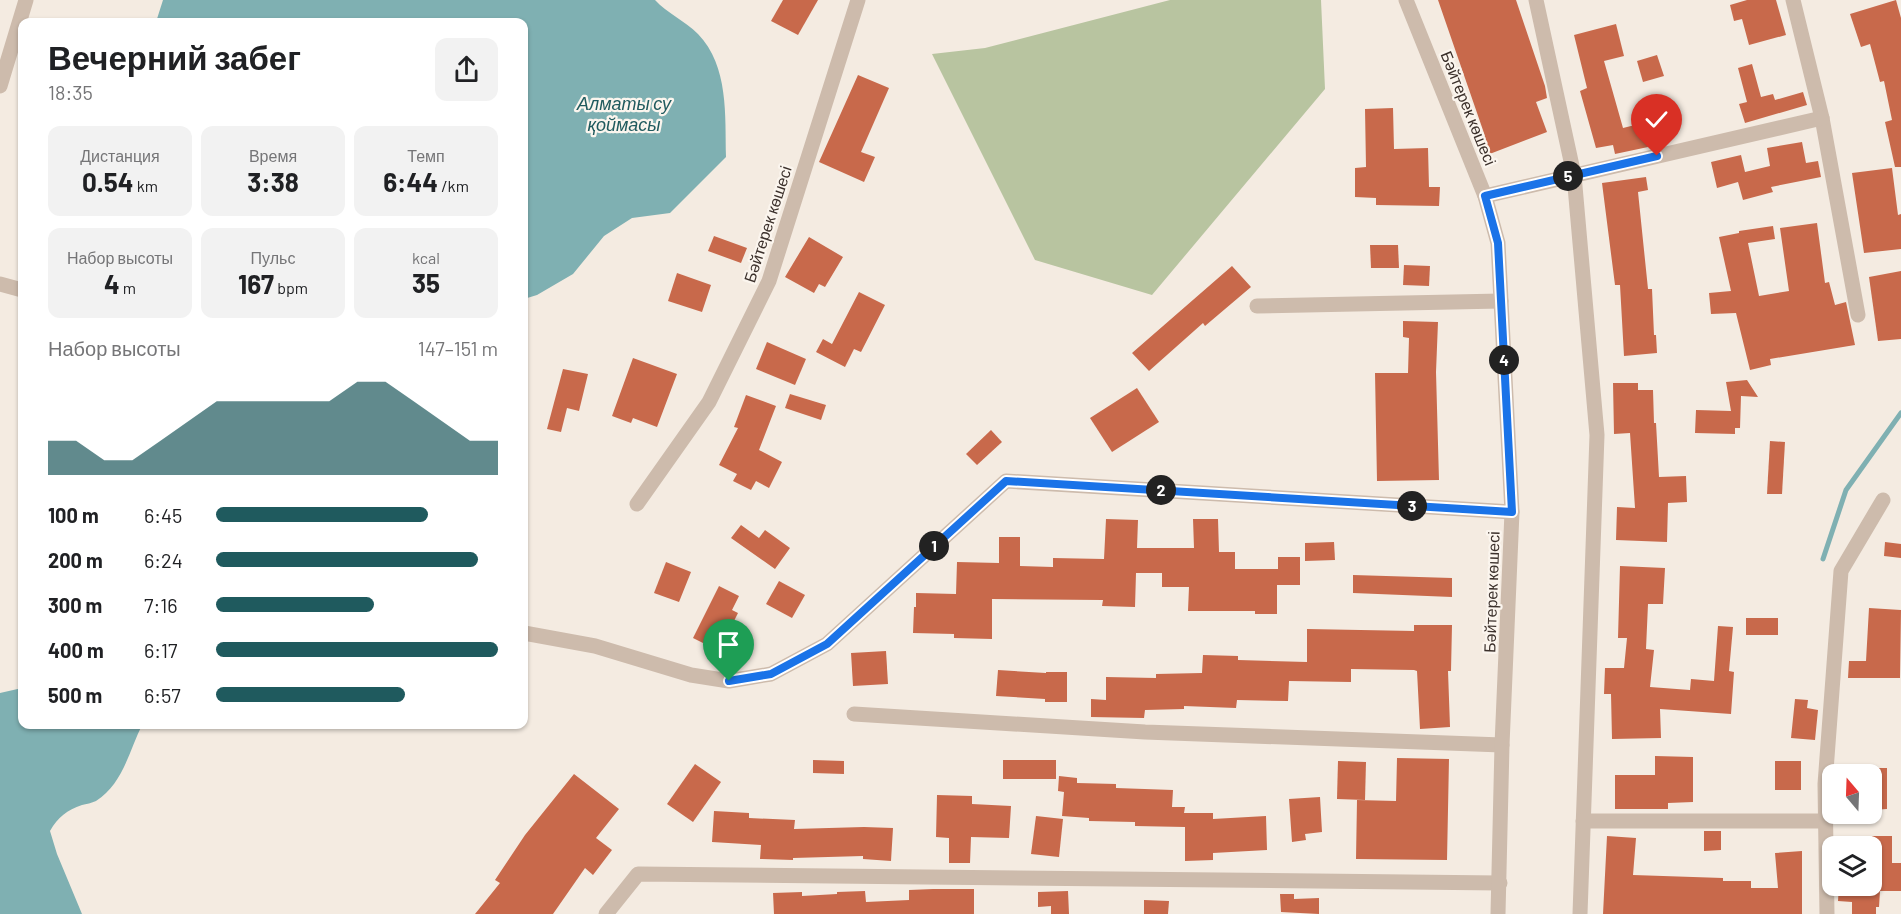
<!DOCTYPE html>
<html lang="ru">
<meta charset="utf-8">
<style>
:root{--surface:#fff;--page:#f2f2f2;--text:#202124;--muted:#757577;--accent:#1f5a5e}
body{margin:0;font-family:Barlow,sans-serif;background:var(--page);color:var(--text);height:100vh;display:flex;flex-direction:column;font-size:22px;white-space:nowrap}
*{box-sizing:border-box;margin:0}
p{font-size:20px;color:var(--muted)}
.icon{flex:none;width:33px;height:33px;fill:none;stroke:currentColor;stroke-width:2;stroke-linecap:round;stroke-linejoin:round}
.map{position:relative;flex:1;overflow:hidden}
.drawer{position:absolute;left:18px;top:18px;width:510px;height:711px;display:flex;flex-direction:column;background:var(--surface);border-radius:12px;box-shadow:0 2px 4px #0004}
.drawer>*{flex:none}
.needle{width:39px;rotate:341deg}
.controls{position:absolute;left:1822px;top:764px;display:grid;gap:12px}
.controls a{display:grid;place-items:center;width:60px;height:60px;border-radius:12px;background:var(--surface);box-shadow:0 2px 4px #0004;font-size:30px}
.pin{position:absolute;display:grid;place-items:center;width:51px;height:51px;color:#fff;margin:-62px -26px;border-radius:50% 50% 50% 0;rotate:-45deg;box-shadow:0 0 6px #0007}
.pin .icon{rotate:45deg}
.km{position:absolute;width:30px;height:30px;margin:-15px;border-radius:50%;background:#222;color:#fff;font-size:16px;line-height:30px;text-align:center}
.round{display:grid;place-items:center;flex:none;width:63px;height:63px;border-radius:12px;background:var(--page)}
.head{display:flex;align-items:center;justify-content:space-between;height:102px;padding:0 30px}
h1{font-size:33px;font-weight:700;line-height:45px}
.figures{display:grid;grid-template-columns:repeat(3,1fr);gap:9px;height:102px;padding:6px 30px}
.figures div{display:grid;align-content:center;border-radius:12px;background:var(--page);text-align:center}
.figures b{font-size:26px;font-weight:700}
.figures small{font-size:16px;font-weight:400}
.figures p{font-size:16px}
.chart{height:168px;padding:12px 30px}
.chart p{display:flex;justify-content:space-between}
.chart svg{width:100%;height:108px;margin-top:6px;fill:var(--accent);opacity:.7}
ul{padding:0 30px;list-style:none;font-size:20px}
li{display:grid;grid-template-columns:96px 72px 1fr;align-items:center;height:45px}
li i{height:15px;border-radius:8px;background:var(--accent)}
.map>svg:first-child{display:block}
</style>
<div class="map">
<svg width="1901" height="914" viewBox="0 0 1901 914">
<rect width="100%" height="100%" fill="#f4ebe1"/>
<path fill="#b8c4a0" d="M1170,0H1321L1325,89L1152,295L1035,260L932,54L985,48Z"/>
<g fill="#7fb0b2">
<path d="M163,0H655C667,13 685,21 698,34C729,66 725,116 726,157L670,213L632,218L604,236L573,274L537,295L524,299V22H156Z"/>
<path d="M22,688V724L142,725C129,751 123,784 96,801C92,803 86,804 82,805C67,810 58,817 50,831L57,854L82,914H0V693Z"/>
</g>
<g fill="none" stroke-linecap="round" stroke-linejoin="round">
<path stroke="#7fb0b2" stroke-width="5" d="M1823,559L1846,490L1901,413"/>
</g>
<g fill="#c8694b">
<path d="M783,0H818L798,35L771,21Z"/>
<path d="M1438,0H1516L1545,86L1547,98L1536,102L1547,132L1487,155L1480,138L1485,136Z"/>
<path d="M1747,0H1776L1786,35L1749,45L1742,19L1734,21L1730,5Z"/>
<path d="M1896,0L1901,18V167H1895L1885,122L1892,120L1884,81L1880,82L1870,44L1861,47L1850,14Z"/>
<path d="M1616,24L1624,56L1604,61L1623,128L1643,123L1648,147L1615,154L1613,145L1596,148L1580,91L1587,88L1574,35Z"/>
<path d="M1657,55L1664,76L1643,82L1637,61Z"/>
<path d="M1752,64L1761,97L1773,94L1775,100L1803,92L1807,105L1745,123L1739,104L1747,102L1738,68Z"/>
<path d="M858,75L889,88L861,152L875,157L864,182L819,162Z"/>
<path d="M1393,108L1394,149L1428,148L1429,187H1440L1439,206L1376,205V198L1355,197V168L1366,167L1365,109Z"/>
<path d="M1802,142L1806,163L1818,161L1821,177L1771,187L1773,192L1743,200L1738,182L1717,188L1711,162L1741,155L1745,172L1770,166L1767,148Z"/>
<path d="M1892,168L1898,215L1901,214V249L1864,253L1852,173Z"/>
<path d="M1646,177L1648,190L1638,192L1648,289H1652L1654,335H1656L1657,353L1624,356L1620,285H1615L1602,183Z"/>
<path d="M1817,223L1825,283L1829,282L1835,305L1846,302L1855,345L1770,359L1771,365L1750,370L1736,313L1711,314L1709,293L1731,291L1719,237L1739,233V231L1773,226L1775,239L1748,243L1759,296L1789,291L1780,228Z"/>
<path d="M714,236L747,248L741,263L708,251Z"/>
<path d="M809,237L843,257L825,287L819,284L814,293L785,277Z"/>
<path d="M1370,245H1398L1399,268H1371Z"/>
<path d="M1404,265L1430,266L1429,286L1403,285Z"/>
<path d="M1232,266L1251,287L1205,326L1203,323L1149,371L1132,353Z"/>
<path d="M1901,271V339L1878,341L1869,277Z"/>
<path d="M677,273L711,285L702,312L668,301Z"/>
<path d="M859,292L885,305L861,352L854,349L845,367L816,352L823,339L832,344Z"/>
<path d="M1403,321L1438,322L1436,372L1439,480L1377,481L1375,373H1408L1409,338L1403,337Z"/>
<path d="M767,342L806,359L795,385L756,369Z"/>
<path d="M633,358L677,374L657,427L633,418L631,423L612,416Z"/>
<path d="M563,369L588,374L579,411L567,408L561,432L547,429Z"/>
<path d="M1747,380L1758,397L1741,396L1740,428H1735V434L1695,433L1696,410L1731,411L1726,382Z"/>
<path d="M1613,383H1638V390H1653L1654,423H1656L1659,477L1686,476L1687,502L1668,503L1667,542L1616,540L1617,507L1635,508L1630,433L1614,434Z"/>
<path d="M1137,388L1159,422L1112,452L1090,418Z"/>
<path d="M790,394L826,405L821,420L785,408Z"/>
<path d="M746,395L776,406L759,450L782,462L769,488L756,481L751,490L733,481L737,474L719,465L738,428L734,427Z"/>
<path d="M991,430L1002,442L977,465L966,454Z"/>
<path d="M1770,441L1785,442L1782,494H1767Z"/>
<path d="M1106,519L1138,520L1137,548H1194L1193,519H1218L1219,552H1235V569H1278V557H1300V585H1277V614H1255V611H1188L1189,587H1162V573H1136L1135,607L1102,606L1103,600L992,599V639L954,638V634L913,633L914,607H916V593L956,594L957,562L999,563V537H1020V566L1053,567V558L1104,559Z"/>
<path d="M741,525L759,538L765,530L790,548L775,569L731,538Z"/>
<path d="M1334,542L1335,560L1305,561V543Z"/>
<path d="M1885,542L1901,544V558L1884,556Z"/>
<path d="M666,562L691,572L679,602L654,593Z"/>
<path d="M1620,566L1665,568L1663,604H1648L1646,649L1654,650L1650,687L1690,690L1691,679L1714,681L1718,626L1733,627L1729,671L1734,672L1731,714L1660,709L1661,738L1612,739L1611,694H1604L1605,668H1624L1627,638H1618Z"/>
<path d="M1353,575L1452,578V597L1353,593Z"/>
<path d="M779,581L805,595L792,618L766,604Z"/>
<path d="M719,586L739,596L732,610L738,613L719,651L693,638Z"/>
<path d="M1869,608L1901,610L1900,678H1848L1849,661H1866Z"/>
<rect x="1746" y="618" width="32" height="17"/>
<path d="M1414,625H1452L1451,671H1448L1450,727L1420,729L1417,671L1414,670L1351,669V682L1289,681L1288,701L1237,700L1236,708L1184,706V709L1145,710L1144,718L1091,717V699L1106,700V677L1156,678V674L1202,673L1203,655L1238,656V660L1307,662V629L1414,631Z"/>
<path d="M886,651L888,684L853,686L851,653Z"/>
<path d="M998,670L1046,673V672H1067V702H1045V699L996,696Z"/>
<path d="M1795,699L1808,700L1807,708L1818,710L1815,740L1791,738Z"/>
<path d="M1655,756L1693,757V802L1668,803V809H1615V775H1655Z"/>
<path d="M1397,758L1449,759L1447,860L1356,859L1357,800L1396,801Z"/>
<path d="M813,760L844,761V774L813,773Z"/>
<rect x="1003" y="760" width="53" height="19"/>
<path d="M1338,761L1366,762L1365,800L1337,799Z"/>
<rect x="1775" y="761" width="26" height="29"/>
<path d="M695,764L721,782L693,822L667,804Z"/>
<path d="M1872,768H1887V809L1872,810Z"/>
<path d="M574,774L619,809L596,838L612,850L593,875L585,868L553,914H475L500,883L495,880L525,835Z"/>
<path d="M1059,776L1077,778V783L1116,784V788L1173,790L1172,807H1185L1184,813H1213V819L1266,816L1267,850L1213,853V860L1185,861V827L1135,826V822L1089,821V818L1062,816L1064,792L1058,791Z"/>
<path d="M937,795L972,796V804L1011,806L1009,838L971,837L970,863H949V838L936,837Z"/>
<path d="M1320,797L1322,832L1305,834L1306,840L1292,842L1289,799Z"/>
<path d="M714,811L749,813V818L795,820L794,829L864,827L893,828L891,861L863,859V856L793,858V860L760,859L761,845L712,842Z"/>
<path d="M1036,816L1063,819L1059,857L1031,854Z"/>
<path d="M1704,831H1721V850L1704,851Z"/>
<path d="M1607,836L1636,838L1633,875L1723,878V881H1751V888H1778L1775,853L1802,851V914H1603Z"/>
<path d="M1872,836H1892V863H1901V891H1880L1879,907H1876V914H1852V902L1838,901L1839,885H1872Z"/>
<path d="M933,889H974V914H774L773,893L802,892V896L837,894V892L865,891L866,902L909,900V890Z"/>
<path d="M1068,891L1069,914H1051V906L1038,907V892Z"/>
<path d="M1280,894H1294V899L1319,898V914L1281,912Z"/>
<path d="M1144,900L1169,901L1168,914H1144Z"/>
</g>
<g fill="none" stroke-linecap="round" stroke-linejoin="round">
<g stroke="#cdbbac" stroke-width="15">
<path d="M1536,0L1574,175L1597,435L1580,914"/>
<path d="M1793,0L1822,118L1858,315"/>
<path d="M0,86L26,0"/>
<path d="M1485,196L1822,118"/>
<path d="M0,284L22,290"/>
<path d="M1257,306L1501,301"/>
<path d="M637,504L709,402L769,281L858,0"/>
<path d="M524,633L595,646L691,675L729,681L771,674L827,644L1006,481L1512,512"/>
<path d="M854,714L1145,732L1502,745"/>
<path d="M1583,821H1826"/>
<path d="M606,914L638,874L1500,883"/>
<path d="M1827,914L1825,784L1841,571L1883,500"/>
</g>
<path stroke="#cdbbac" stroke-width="15" d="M1406,0L1485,196L1498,243L1512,512L1502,745L1498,914"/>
</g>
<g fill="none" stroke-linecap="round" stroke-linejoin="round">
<defs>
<path id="route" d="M729,681L771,674L827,644L1006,481L1512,512L1498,243L1485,196L1657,156"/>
</defs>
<use href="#route" stroke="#fff" stroke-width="12"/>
<use href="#route" stroke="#1a73e8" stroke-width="8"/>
</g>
<g text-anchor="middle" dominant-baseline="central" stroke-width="4.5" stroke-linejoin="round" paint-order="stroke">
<g font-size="16" fill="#3b302b" stroke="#fbf5ee">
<text transform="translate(1469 108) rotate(68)">Бәйтерек көшесі</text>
<text transform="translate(767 224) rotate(-72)">Бәйтерек көшесі</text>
<text transform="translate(1491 592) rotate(-88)">Бәйтерек көшесі</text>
</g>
<g font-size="18" font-style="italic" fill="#1f5a5e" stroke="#fbf5ee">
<text x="624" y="103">Алматы су<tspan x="624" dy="21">қоймасы</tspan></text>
</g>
</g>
</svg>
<div class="controls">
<a><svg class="needle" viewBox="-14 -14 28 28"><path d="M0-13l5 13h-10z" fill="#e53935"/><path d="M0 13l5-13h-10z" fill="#757577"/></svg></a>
<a><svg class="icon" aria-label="layers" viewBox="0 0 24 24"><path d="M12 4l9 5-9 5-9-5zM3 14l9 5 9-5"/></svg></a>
</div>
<div class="pin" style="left:729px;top:681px;background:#1e9e55"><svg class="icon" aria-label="arrive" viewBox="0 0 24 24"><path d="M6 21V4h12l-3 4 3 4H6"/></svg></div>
<div class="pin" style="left:1657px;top:156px;background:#d93025"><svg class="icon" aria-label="check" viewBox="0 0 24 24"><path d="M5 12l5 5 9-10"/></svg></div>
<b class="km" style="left:934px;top:546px">1</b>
<b class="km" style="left:1161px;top:490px">2</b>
<b class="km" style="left:1412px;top:506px">3</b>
<b class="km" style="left:1504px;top:360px">4</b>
<b class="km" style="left:1568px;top:176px">5</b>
<section class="drawer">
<div class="head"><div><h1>Вечерний забег</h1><p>18:35</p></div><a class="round"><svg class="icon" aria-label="share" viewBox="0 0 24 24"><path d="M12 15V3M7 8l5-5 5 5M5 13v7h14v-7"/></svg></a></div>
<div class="figures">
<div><p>Дистанция</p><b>0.54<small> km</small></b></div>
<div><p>Время</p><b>3:38</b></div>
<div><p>Темп</p><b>6:44<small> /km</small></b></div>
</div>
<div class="figures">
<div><p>Набор высоты</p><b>4<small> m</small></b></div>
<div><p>Пульс</p><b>167<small> bpm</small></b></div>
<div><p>kcal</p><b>35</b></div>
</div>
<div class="chart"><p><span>Набор высоты</span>147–151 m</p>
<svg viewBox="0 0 160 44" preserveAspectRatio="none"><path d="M0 44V30L10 30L20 38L30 38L40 30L50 22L60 14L70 14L80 14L90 14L100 14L110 6L120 6L130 14L140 22L150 30L160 30V44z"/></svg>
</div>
<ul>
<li><b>100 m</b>6:45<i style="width:75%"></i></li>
<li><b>200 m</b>6:24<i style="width:93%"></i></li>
<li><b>300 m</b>7:16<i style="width:56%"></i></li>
<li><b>400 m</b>6:17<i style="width:100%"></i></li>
<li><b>500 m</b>6:57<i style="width:67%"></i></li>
</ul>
</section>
</div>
